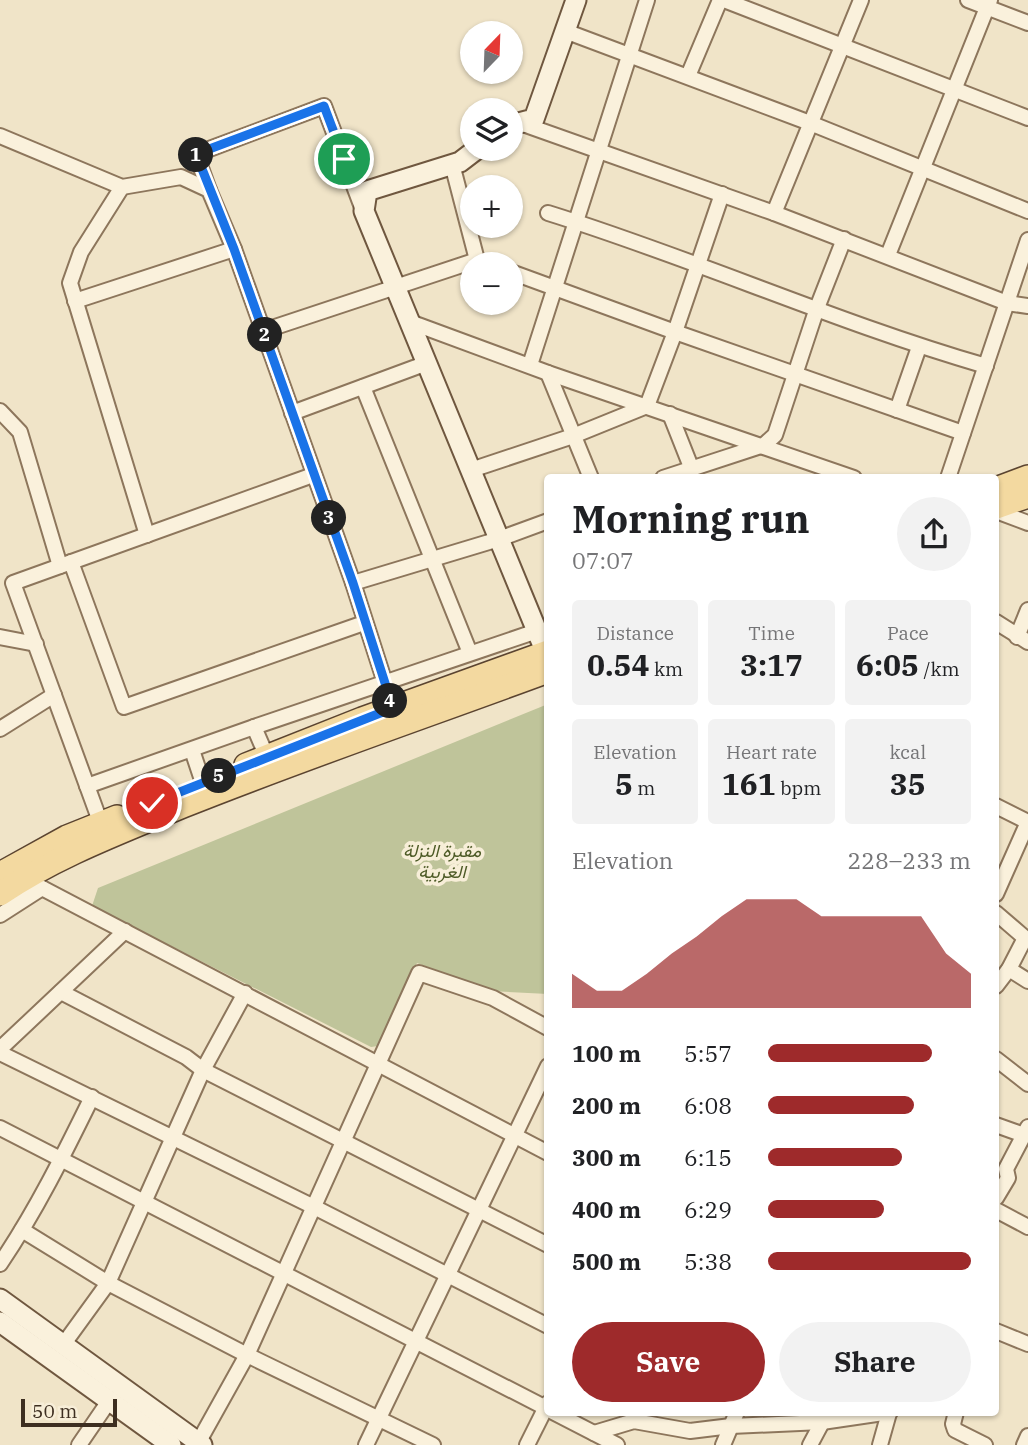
<!DOCTYPE html>
<meta charset="utf-8">
<style>
:root{--surface:#fff;--page:#f2f2f2;--text:#202124;--muted:#757577;--accent:#9e2a2b}
body{margin:0;font-family:"IBM Plex Serif",Vazirmatn,serif;background:var(--page);color:var(--text);height:100vh;display:flex;flex-direction:column;font-size:26px;white-space:nowrap}
*{box-sizing:border-box;margin:0}
p{font-size:23px;color:var(--muted)}
.icon{flex:none;width:38px;height:38px;fill:none;stroke:currentColor;stroke-width:2;stroke-linecap:round;stroke-linejoin:round}
.map{position:relative;flex:1;overflow:hidden}
.panel{position:absolute;left:544px;top:474px;width:455px;height:942px;display:flex;flex-direction:column;background:var(--surface);border-radius:7px;box-shadow:0 2px 5px #0004}
.panel>*{flex:none}
.needle{width:46px;rotate:23deg}
.fabs{position:absolute;left:460px;top:21px;display:grid;gap:14px}
.fabs a{display:grid;place-items:center;width:63px;height:63px;border-radius:50%;background:var(--surface);box-shadow:0 2px 5px #0004;font-size:35px}
.scale{position:absolute;left:21px;bottom:18px;width:96px;box-sizing:border-box;padding-left:7px;border:4px solid #3d2e20;border-top:0;font-size:19px;line-height:24px;white-space:nowrap;color:#3d2e20;-webkit-text-stroke:5px #f7eed8;paint-order:stroke}
.pin{position:absolute;display:grid;place-items:center;width:60px;height:60px;color:#fff;margin:-30px;border:4px solid #fff;border-radius:50%;box-shadow:0 2px 7px #0007}
.km{position:absolute;width:35px;height:35px;margin:-18px;border-radius:50%;background:#222;color:#fff;font-size:19px;line-height:35px;text-align:center}
.round{display:grid;place-items:center;flex:none;width:74px;height:74px;border-radius:37px;background:var(--page)}
.headline{display:flex;align-items:center;justify-content:space-between;height:119px;padding:0 28px}
h1{font-size:38px;font-weight:700;line-height:52px}
.metrics{display:grid;grid-template-columns:repeat(3,1fr);gap:10px;height:119px;padding:7px 28px}
.metrics div{display:grid;align-content:center;border-radius:7px;background:var(--page);text-align:center}
.metrics b{font-size:30px;font-weight:700}
.metrics small{font-size:19px;font-weight:400}
.metrics p{font-size:19px}
.chart{height:196px;padding:14px 28px}
.chart p{display:flex;justify-content:space-between}
.chart svg{width:100%;height:126px;margin-top:7px;fill:var(--accent);opacity:.7}
.primary-button{display:flex;gap:14px;margin-top:auto;padding:14px 28px}
.primary-button a{flex:1;height:80px;border-radius:42px;background:var(--accent);color:#fff;font-size:28px;font-weight:700;line-height:80px;text-align:center}
.primary-button a+a{background:var(--page);color:var(--text)}
ul{padding:0 28px;list-style:none;font-size:23px}
li{display:grid;grid-template-columns:112px 84px 1fr;align-items:center;height:52px}
li i{height:18px;border-radius:9px;background:var(--accent)}
.map>svg:first-child{display:block}
</style>
<div class="map">
<svg width="1028" height="1445" viewBox="0 0 1028 1445">
<rect width="100%" height="100%" fill="#f0e4c8"/>
<path fill="#bfc49a" d="M548,704V994L490,991L417,963L378,1046L371,1047L92,906L98,888Z"/>
<g fill="none" stroke-linecap="round" stroke-linejoin="round">
<defs>
<g id="street">
<path d="M724,0L1028,118"/>
<path d="M968,0L1028,23"/>
<path d="M565,31L810,123L1028,211"/>
<path d="M688,76L720,0"/>
<path d="M520,123L774,213L1007,303L1028,306"/>
<path d="M0,136L122,187L181,177L209,190L234,249L353,583L395,714"/>
<path d="M452,164L477,260"/>
<path d="M122,187L81,252L70,283L147,535"/>
<path d="M209,190L196,154L324,106L363,210"/>
<path d="M548,213C696,259 837,323 986,366"/>
<path d="M774,213L861,0"/>
<path d="M888,255L990,0"/>
<path d="M511,272L675,332L963,433"/>
<path d="M75,301L234,249"/>
<path d="M410,322L548,373L854,478"/>
<path d="M263,331L477,260L490,264"/>
<path d="M530,365L647,0"/>
<path d="M548,373L591,478"/>
<path d="M363,387L470,653"/>
<path d="M897,410L919,347"/>
<path d="M0,411L20,432L60,566"/>
<path d="M292,413L427,363"/>
<path d="M670,414L691,467"/>
<path d="M471,470L573,436L647,406L675,332L722,194"/>
<path d="M663,478L764,445L775,435L817,308L844,239"/>
<path d="M948,478L1028,240"/>
<path d="M996,511L1028,523"/>
<path d="M71,562L124,707L364,623"/>
<path d="M353,583L499,539L548,521"/>
<path d="M996,622L1028,642"/>
<path d="M0,637L36,644"/>
<path d="M1017,637L1028,610"/>
<path d="M254,727L267,757"/>
<path d="M0,729L54,695"/>
<path d="M192,750L203,783"/>
<path d="M87,786L254,727L537,631"/>
<path d="M996,806L1028,822L996,894"/>
<path d="M101,824L13,583L313,475"/>
<path d="M20,881L42,888L548,1153"/>
<path d="M996,913L1025,938L1009,969L996,986"/>
<path d="M0,915L42,888"/>
<path d="M1009,969L1028,981"/>
<path d="M61,992L186,1057L203,1070L548,1245"/>
<path d="M0,1049L125,931"/>
<path d="M0,1053L314,1207L548,1326"/>
<path d="M996,1059L1028,1084"/>
<path d="M996,1125L1024,1135"/>
<path d="M0,1128L548,1409"/>
<path d="M996,1198L1008,1178L1006,1169L1028,1127"/>
<path d="M996,1210L1028,1227"/>
<path d="M22,1230L108,1283L247,1355L433,1445"/>
<path d="M0,1264C36,1211 64,1154 92,1097"/>
<path d="M996,1331L1028,1344"/>
<path d="M63,1345L108,1283L203,1070L245,993"/>
<path d="M553,1412L617,1445"/>
<path d="M956,1412L953,1424L955,1430L985,1445"/>
<path d="M594,1433L634,1421L690,1431L731,1426L822,1422L890,1412"/>
<path d="M198,1443L247,1355L419,973L493,998L548,1028"/>
<path d="M79,1445L109,1401"/>
<path d="M366,1445L548,1066"/>
<path d="M527,1445L548,1403"/>
<path d="M723,1445L737,1412"/>
<path d="M810,1445L826,1415"/>
<path d="M880,1445L889,1413"/>
<path d="M1024,1445L1028,1436"/>
</g>
<g id="secondary">
<path d="M511,125L534,119L576,0"/>
<path d="M477,149L460,162L367,191L364,211L546,653"/>
<path d="M0,1299L202,1445"/>
<path d="M0,1322L171,1445"/>
</g>
<g id="primary">
<path d="M996,489L1028,477"/>
<path d="M996,507L1028,496"/>
<path d="M246,765L362,719L548,652"/>
<path d="M0,874L67,837L117,817"/>
<path d="M0,894C56,856 121,832 183,806C303,758 426,716 548,671"/>
</g>
</defs>
<use href="#street" stroke="#8d765c" stroke-width="18"/>
<use href="#secondary" stroke="#6f573f" stroke-width="23"/>
<use href="#primary" stroke="#5b4430" stroke-width="26"/>
<use href="#street" stroke="#faf1dc" stroke-width="14"/>
<use href="#secondary" stroke="#faf1dc" stroke-width="19"/>
<use href="#primary" stroke="#f3d9a0" stroke-width="23"/>
</g>
<g fill="none" stroke-linecap="round" stroke-linejoin="round">
<defs>
<path id="route" d="M152,803L393,708L353,583L234,249L196,154L324,106L344,159"/>
</defs>
<use href="#route" stroke="#fff" stroke-width="14"/>
<use href="#route" stroke="#1a73e8" stroke-width="9"/>
</g>
<g text-anchor="middle" dominant-baseline="central" stroke-width="7" stroke-linejoin="round" paint-order="stroke">
<g font-size="18" font-style="italic" fill="#4d5a26" stroke="#f7eed8">
<text x="442" y="850">مقبرة النزلة<tspan x="442" dy="21">الغربية</tspan></text>
</g>
</g>
</svg>
<div class="fabs">
<a><svg class="needle" viewBox="-14 -14 28 28"><path d="M0-13l5 13h-10z" fill="#e53935"/><path d="M0 13l5-13h-10z" fill="#757577"/></svg></a>
<a><svg class="icon" aria-label="layers" viewBox="0 0 24 24"><path d="M12 4l9 5-9 5-9-5zM3 14l9 5 9-5"/></svg></a>
<a>+</a>
<a>−</a>
</div>
<div class="scale">50 m</div>
<div class="pin" style="left:344px;top:159px;background:#1e9e55"><svg class="icon" aria-label="arrive" viewBox="0 0 24 24"><path d="M6 21V4h12l-3 4 3 4H6"/></svg></div>
<div class="pin" style="left:152px;top:803px;background:#d93025"><svg class="icon" aria-label="check" viewBox="0 0 24 24"><path d="M5 12l5 5 9-10"/></svg></div>
<b class="km" style="left:196px;top:155px">1</b>
<b class="km" style="left:265px;top:335px">2</b>
<b class="km" style="left:329px;top:518px">3</b>
<b class="km" style="left:390px;top:701px">4</b>
<b class="km" style="left:219px;top:776px">5</b>
<section class="panel">
<div class="headline"><div><h1>Morning run</h1><p>07:07</p></div><a class="round"><svg class="icon" aria-label="share" viewBox="0 0 24 24"><path d="M12 15V3M7 8l5-5 5 5M5 13v7h14v-7"/></svg></a></div>
<div class="metrics">
<div><p>Distance</p><b>0.54<small> km</small></b></div>
<div><p>Time</p><b>3:17</b></div>
<div><p>Pace</p><b>6:05<small> /km</small></b></div>
</div>
<div class="metrics">
<div><p>Elevation</p><b>5<small> m</small></b></div>
<div><p>Heart rate</p><b>161<small> bpm</small></b></div>
<div><p>kcal</p><b>35</b></div>
</div>
<div class="chart"><p><span>Elevation</span>228–233 m</p>
<svg viewBox="0 0 160 44" preserveAspectRatio="none"><path d="M0 44V32L10 38L20 38L30 32L40 25L50 19L60 12L70 6L80 6L90 6L100 12L110 12L120 12L130 12L140 12L150 25L160 32V44z"/></svg>
</div>
<ul>
<li><b>100 m</b>5:57<i style="width:81%"></i></li>
<li><b>200 m</b>6:08<i style="width:72%"></i></li>
<li><b>300 m</b>6:15<i style="width:66%"></i></li>
<li><b>400 m</b>6:29<i style="width:57%"></i></li>
<li><b>500 m</b>5:38<i style="width:100%"></i></li>
</ul>
<div class="primary-button"><a>Save</a><a>Share</a></div>
</section>
</div>
